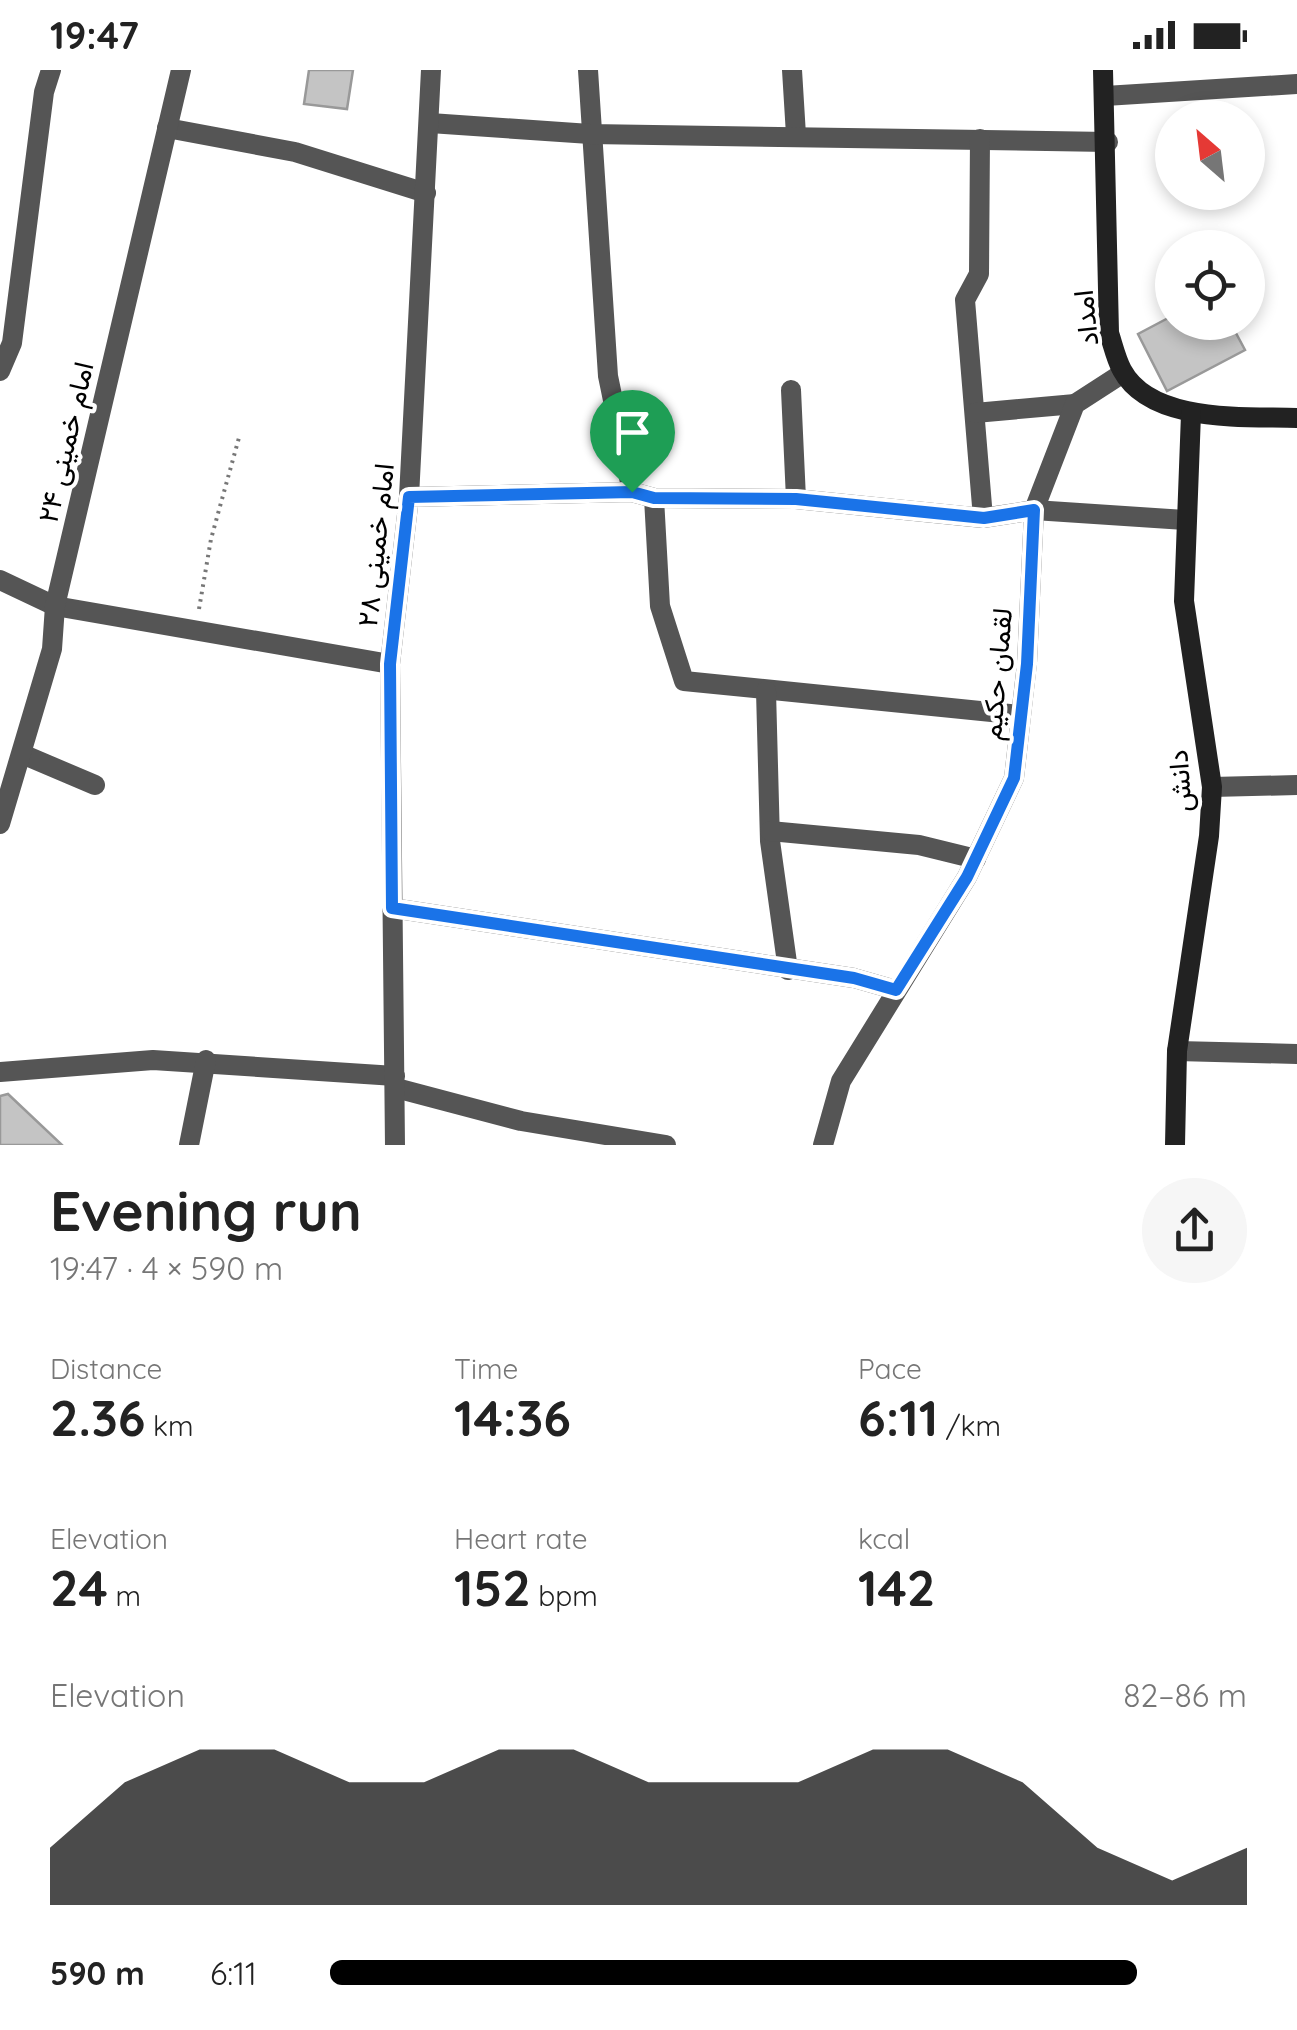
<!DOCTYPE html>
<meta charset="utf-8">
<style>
:root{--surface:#fff;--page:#f6f6f6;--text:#222;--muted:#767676;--accent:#000}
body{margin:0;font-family:Quicksand,Vazirmatn,sans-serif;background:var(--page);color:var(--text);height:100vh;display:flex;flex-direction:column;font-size:38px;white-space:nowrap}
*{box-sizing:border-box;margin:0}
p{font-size:32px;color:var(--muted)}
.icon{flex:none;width:55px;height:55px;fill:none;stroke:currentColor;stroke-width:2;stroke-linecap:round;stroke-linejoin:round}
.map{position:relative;height:1075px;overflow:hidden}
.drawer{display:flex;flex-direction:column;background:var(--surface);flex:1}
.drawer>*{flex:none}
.needle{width:65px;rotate:332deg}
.tools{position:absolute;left:1155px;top:30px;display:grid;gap:20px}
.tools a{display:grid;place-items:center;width:110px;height:110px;border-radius:50%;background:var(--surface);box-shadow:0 5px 15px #0003;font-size:50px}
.pin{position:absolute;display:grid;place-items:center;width:85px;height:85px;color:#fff;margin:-102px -42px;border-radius:50% 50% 50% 0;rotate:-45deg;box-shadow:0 0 10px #0007}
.pin .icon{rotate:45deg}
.round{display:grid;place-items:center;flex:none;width:105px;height:105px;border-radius:52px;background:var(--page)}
.headline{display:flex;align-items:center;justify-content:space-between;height:170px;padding:0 50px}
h1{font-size:55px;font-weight:700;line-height:75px}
.figures{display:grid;grid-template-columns:repeat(3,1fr);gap:15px;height:170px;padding:10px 50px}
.figures div{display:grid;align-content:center}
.figures b{font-size:50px;font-weight:700}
.figures small{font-size:28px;font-weight:400}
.figures p{font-size:28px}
.chart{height:280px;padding:20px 50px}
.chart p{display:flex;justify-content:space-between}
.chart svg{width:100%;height:180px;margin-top:10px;fill:var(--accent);opacity:.7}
ul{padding:0 50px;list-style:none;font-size:32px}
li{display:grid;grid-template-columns:160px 120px 1fr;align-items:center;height:75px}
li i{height:25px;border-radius:12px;background:var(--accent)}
.status{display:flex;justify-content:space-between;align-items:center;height:70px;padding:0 50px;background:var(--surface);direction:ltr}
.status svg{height:28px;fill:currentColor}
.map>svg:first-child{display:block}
</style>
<div class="status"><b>19:47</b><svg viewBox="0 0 49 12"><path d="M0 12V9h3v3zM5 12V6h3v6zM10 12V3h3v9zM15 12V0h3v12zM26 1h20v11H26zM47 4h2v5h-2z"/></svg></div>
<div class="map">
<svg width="1297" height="1075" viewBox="0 0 1297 1075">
<rect width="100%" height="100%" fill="#fff"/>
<g fill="#c4c4c4" stroke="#999" stroke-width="2.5">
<path d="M309,0H353L347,39L304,34Z"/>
<path d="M1172,246V252H1230L1245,280L1167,321L1138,264Z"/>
<path d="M8,1024L62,1075H0V1026Z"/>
</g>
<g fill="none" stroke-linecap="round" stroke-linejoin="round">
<path stroke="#777" stroke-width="4" stroke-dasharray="2.5 5" stroke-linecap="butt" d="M199,539L211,469L240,364"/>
<g stroke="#555" stroke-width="20">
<path d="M588,0L608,306L632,422"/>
<path d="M792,0L796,65"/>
<path d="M1105,26L1297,14"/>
<path d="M430,53L590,64L1108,72"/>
<path d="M167,58L295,82L426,123"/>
<path d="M980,69L979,204L965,230L983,448"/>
<path d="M0,301L12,273L44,22L51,0"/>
<path d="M791,320L796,429"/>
<path d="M975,343L1075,334"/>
<path d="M409,427L632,422L654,428L796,429L983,448L1034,440L1185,450"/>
<path d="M654,428L660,536L684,611L1021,645"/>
<path d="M0,510L55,536L390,594"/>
<path d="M766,621L770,771L788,900"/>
<path d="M22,684L95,715"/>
<path d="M1212,717L1297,715"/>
<path d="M0,754L52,579L55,536L181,0"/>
<path d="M770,761L919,775L976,789"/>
<path d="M392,838L854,908L896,920"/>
<path d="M1177,981L1297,984"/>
<path d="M0,1002L153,990L395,1006"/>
<path d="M396,1018L521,1051L666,1075"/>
<path d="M189,1075L206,990"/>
<path d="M395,1075L390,594L409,427L431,0"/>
<path d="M823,1075L841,1011L967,807L1014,708L1027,593L1034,440L1075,334L1123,303"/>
</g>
<g stroke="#222" stroke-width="20">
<path d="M1103,0L1109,263C1113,275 1116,289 1122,300C1151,354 1246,346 1297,348"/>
<path d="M1175,1075L1177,981L1209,766L1212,717L1184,531L1191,344"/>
</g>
</g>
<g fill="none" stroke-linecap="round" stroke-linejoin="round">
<defs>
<path id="route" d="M632,422L654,428L796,429L984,448L1034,440L1027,594L1014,708L967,807L896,920L854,908L392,838L390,594L409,427Z"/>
</defs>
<use href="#route" stroke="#fff" stroke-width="20"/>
<use href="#route" stroke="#1a73e8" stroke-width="12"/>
</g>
<g text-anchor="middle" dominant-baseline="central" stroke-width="8" stroke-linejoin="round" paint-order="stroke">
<g font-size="28" fill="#000" stroke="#fff">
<text transform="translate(1085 248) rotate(-96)">امداد</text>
<text transform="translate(65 372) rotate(-77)">امام خمینی ۲۴</text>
<text transform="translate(375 475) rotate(-84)">امام خمینی ۲۸</text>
<text transform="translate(996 604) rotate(-85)">لقمان حکیم</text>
<text transform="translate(1179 711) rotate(-94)">دانش</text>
</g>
</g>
</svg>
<div class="tools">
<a><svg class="needle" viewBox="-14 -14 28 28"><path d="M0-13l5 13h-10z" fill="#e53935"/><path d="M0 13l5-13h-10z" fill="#767676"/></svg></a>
<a><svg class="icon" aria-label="locate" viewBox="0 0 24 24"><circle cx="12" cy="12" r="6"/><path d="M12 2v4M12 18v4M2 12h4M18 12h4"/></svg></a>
</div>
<div class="pin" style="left:632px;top:422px;background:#1e9e55"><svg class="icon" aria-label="arrive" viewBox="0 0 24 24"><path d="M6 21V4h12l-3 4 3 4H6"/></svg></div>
</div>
<section class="drawer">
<div class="headline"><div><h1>Evening run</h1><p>19:47 · 4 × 590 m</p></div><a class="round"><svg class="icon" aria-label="share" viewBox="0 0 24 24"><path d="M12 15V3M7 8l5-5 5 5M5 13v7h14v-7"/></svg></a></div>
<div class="figures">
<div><p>Distance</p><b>2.36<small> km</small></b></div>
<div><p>Time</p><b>14:36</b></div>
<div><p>Pace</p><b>6:11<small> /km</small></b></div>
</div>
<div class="figures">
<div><p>Elevation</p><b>24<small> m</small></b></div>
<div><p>Heart rate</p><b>152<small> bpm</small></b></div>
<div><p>kcal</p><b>142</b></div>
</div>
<div class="chart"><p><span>Elevation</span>82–86 m</p>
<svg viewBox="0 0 160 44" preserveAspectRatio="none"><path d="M0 44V30L10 14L20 6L30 6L40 14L50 14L60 6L70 6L80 14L90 14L100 14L110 6L120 6L130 14L140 30L150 38L160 30V44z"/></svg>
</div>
<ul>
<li><b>590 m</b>6:11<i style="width:88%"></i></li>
</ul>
</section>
